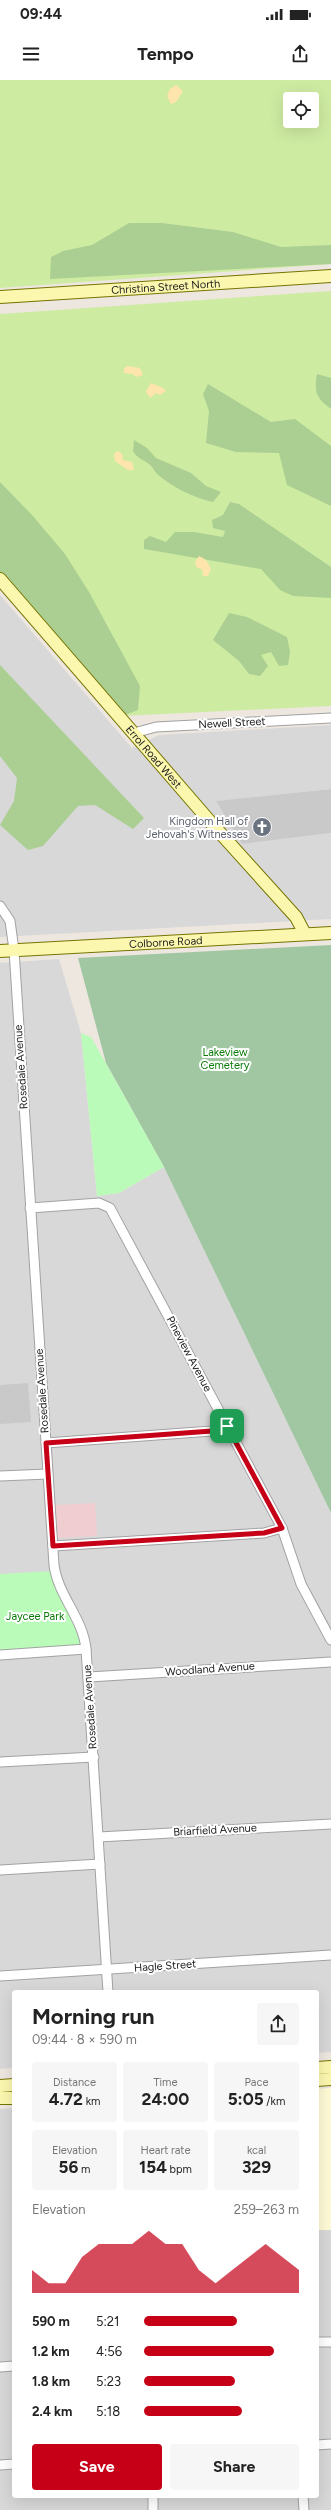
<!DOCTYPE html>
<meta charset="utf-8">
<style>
:root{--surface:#fff;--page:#f6f6f6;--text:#222;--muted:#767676;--accent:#c60016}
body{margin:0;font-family:Figtree,sans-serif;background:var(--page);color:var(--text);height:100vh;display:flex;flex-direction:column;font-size:15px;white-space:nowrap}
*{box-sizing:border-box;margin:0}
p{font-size:13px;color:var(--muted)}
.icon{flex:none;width:22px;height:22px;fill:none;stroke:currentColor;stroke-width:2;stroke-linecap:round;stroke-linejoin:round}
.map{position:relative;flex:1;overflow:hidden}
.drawer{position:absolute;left:12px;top:1910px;width:307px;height:508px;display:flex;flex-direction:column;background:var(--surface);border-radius:4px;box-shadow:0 4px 16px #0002}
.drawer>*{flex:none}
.fabs{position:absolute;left:283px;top:12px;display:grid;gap:8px}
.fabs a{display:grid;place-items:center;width:36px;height:36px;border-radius:4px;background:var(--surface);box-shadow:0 4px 16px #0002;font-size:20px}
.pin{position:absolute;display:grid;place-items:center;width:34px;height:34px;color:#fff;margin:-17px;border-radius:8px;box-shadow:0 2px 6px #0006}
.round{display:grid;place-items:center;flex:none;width:42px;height:42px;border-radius:4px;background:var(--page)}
.summary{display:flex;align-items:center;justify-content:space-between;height:68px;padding:0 20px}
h1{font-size:22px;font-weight:700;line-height:30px}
.stats{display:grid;grid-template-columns:repeat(3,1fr);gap:6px;height:68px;padding:4px 20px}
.stats div{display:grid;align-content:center;border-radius:4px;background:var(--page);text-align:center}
.stats b{font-size:17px;font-weight:700}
.stats small{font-size:11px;font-weight:400}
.stats p{font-size:11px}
.chart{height:112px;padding:8px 20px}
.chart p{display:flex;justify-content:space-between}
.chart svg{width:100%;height:72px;margin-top:4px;fill:var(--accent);opacity:.7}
.primary-button{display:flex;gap:8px;margin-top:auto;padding:8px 20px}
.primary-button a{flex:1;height:46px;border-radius:4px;background:var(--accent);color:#fff;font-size:16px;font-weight:700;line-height:46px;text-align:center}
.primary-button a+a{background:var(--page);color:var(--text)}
ul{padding:0 20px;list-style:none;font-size:13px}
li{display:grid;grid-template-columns:64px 48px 1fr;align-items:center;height:30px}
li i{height:10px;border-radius:5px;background:var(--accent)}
.status{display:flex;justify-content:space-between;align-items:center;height:28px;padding:0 20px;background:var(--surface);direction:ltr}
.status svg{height:11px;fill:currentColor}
header{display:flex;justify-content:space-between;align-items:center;height:52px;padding:0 20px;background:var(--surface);font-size:18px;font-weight:700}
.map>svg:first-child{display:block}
</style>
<div class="status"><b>09:44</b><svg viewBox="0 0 49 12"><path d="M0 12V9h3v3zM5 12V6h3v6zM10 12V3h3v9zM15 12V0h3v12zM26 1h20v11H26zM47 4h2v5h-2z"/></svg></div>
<header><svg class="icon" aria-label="menu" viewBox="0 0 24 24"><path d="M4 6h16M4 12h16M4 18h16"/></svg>Tempo<svg class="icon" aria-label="share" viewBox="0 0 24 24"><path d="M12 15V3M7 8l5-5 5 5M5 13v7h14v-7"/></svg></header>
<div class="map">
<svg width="331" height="2430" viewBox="0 0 331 2430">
<rect width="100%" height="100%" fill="#ede7e0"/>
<g fill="#d9d8d8">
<path d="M0,515L132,668L159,655L331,645V709L217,721L242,764L331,753V839L0,857Z"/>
<path d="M59,879L81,953L97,1116L119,1113L164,1087L331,1433V1972L317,1973V1912H14V1988L0,1989V883Z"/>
<path d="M14,2028V2416H317V2150H331V2430H0V2029Z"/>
</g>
<path fill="#f0cdd0" d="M95,1423L97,1456L57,1458L55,1425Z"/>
<path fill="#fffbd7" d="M331,2008V2150H317V2009Z"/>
<g fill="#c9c9c9">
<path d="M331,709V753L242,764L216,721Z"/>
<path d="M28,1303L31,1342L0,1344V1305Z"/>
</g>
<g fill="#ceeba2" fill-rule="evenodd">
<path d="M0,0H331V184L0,208ZM290,19H312V41H290Z"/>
<path d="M331,211V626L122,636L0,497V234Z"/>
</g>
<g fill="#abcf92">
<path d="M129,143H162L233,152L281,167L331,165V184L50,199L51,177L63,171L92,165Z"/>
<path d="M317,294L331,298V329C316,318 314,312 317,294Z"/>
<path d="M208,304L271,342L295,339L331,366V426L287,405L279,373L236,372L206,363L209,331L203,314Z"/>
<path d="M134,360L147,368L156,378L191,393L206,406L221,412L213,422C194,418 172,407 157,394C154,391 153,387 149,384C142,379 138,379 133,371Z"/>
<path d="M0,402L32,435L65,474L89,512L140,606L138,630L122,636L0,497Z"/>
<path d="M230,422L239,424L331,487V518L293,516L280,510L261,489L144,469V460L150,456L166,462L175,452H194L223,457L225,451L213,448L212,440L223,435Z"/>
<path d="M229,533L247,537L287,557L290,572L288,585L279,586L271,572L261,575L268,586L260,596L249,594L239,581L213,560Z"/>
<path d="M0,585L144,738L133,749L95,725L78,726L43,766L28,770L0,745L14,721L17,698L0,676Z"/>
</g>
<g fill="#ffe5ac">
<path d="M176,5L183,11L176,22L171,24L167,16L170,9Z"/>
<path d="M128,286L140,288L143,295L136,297L133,294L124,293V288Z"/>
<path d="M151,303L163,308L166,311L160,315L156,313L150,318L146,312Z"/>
<path d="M118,371L122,374L123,380L132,382L134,390H128L115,381L114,374Z"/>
<path d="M199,476L206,480L211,489L208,496H203L202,489L197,488L195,482Z"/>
</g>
<path fill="#a0c7a2" d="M331,865V1433L164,1087L106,983L78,878Z"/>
<g fill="#bbfbb9">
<path d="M81,953L91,957L164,1087L119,1113L97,1116Z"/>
<path d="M53,1491L84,1567L0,1574V1494Z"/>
</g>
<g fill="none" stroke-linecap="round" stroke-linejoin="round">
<defs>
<g id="street">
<path d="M134,653L156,647L331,638"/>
<path d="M0,826L10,841L14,870L54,1485C58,1516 83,1538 86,1569L108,1912"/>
<path d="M30,1128L99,1123L110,1128L282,1448L301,1504L331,1560"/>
<path d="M46,1363L212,1351L227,1346"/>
<path d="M0,1396L48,1394"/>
<path d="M53,1466L264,1453L282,1448"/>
<path d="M0,1575L86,1569"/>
<path d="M89,1597L331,1582"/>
<path d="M0,1682L94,1677"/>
<path d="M99,1757L331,1744"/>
<path d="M0,1790L100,1784"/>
<path d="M0,1896L331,1875"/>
<path d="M317,2262H331"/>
<path d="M0,2287L14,2286"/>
<path d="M317,2365L331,2364"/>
<path d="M0,2385L14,2384"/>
<path d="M153,2416V2430"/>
<path d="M303,2416L304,2430"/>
</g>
<g id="secondary">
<path id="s1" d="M0,217L331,196"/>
<path id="s2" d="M0,499L213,745L296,837L305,854"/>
<path id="s3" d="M0,871L331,853"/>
<path d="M317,1988L331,1987"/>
<path d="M317,2000L331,1999"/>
<path d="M0,2006L14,2005"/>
<path d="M0,2018H14"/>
</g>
</defs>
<use href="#street" stroke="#a2a2a2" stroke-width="11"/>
<use href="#secondary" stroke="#747400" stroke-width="14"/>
<use href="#street" stroke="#fff" stroke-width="9"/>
<use href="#secondary" stroke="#fcf7af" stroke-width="12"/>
</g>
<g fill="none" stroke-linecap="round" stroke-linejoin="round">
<defs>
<path id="route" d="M227,1346L282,1448L264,1453L53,1466L46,1363L212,1351Z"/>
</defs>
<use href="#route" stroke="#fff" stroke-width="8"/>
<use href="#route" stroke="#c60016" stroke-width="5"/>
</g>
<defs>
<symbol id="church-disc" viewBox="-11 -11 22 22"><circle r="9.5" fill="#6b7280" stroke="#fff"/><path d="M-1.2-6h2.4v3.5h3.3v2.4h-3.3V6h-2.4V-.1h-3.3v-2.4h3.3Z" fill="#fff"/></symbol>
</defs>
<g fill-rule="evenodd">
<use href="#church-disc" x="251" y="736" width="22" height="22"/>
</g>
<g text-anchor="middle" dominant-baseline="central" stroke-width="4" stroke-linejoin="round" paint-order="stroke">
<g font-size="11" fill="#1b1b1b" stroke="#fff">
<text stroke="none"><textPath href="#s1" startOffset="166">Christina Street North</textPath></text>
<text transform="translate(232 643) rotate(-3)">Newell Street</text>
<text stroke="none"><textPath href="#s2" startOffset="235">Errol Road West</textPath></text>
<text stroke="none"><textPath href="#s3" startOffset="166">Colborne Road</textPath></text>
<text transform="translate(21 987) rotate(-94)">Rosedale Avenue</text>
<text transform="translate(189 1274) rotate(62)">Pineview Avenue</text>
<text transform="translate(42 1311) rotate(-94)">Rosedale Avenue</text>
<text transform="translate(210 1589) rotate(-4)">Woodland Avenue</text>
<text transform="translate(90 1627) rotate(-94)">Rosedale Avenue</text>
<text transform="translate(215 1750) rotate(-3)">Briarfield Avenue</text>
<text transform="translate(165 1886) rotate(-4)">Hagle Street</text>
</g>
<g font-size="11" fill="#5b616d" stroke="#fff" text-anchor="end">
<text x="248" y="741">Kingdom Hall of<tspan x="248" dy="13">Jehovah's Witnesses</tspan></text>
</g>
<g font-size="11" fill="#0a7b07" stroke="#fff">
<text x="225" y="972">Lakeview<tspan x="225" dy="13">Cemetery</tspan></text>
<text x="35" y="1536">Jaycee Park</text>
</g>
</g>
</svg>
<div class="fabs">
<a><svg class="icon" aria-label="locate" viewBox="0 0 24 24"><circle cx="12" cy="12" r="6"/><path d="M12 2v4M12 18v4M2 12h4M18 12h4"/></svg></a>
</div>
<div class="pin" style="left:227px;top:1346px;background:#1e9e55"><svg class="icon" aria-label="arrive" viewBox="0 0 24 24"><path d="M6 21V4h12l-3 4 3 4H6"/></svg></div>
<section class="drawer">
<div class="summary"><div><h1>Morning run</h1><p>09:44 · 8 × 590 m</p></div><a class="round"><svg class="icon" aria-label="share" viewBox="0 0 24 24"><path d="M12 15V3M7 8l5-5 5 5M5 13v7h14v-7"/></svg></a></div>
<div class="stats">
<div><p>Distance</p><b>4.72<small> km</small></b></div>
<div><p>Time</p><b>24:00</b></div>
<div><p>Pace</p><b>5:05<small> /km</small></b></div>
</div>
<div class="stats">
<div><p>Elevation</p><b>56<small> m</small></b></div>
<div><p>Heart rate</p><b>154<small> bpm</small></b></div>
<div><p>kcal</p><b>329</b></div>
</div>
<div class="chart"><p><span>Elevation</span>259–263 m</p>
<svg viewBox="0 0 160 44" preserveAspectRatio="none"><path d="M0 44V30L10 38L20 38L30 22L40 14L50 14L60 14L70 6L80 14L90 14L100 30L110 38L120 30L130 22L140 14L150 22L160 30V44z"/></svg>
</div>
<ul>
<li><b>590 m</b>5:21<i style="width:60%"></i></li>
<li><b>1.2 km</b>4:56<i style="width:84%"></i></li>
<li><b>1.8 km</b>5:23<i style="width:59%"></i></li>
<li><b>2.4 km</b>5:18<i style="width:63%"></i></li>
</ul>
<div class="primary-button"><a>Save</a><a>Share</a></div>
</section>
</div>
